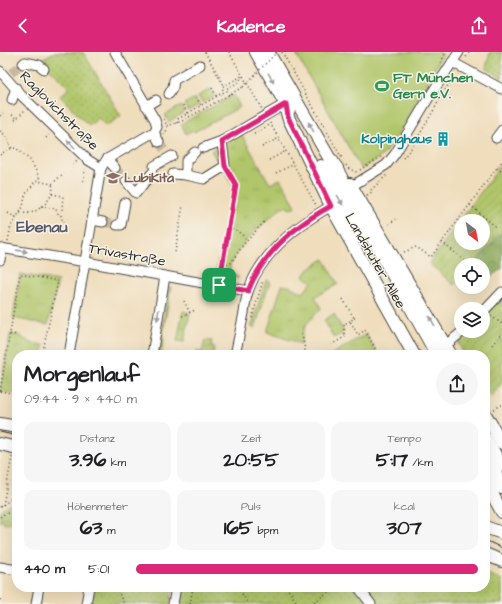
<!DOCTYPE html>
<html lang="de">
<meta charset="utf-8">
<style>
:root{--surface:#fff;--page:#f6f6f6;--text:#202124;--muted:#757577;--accent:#db2777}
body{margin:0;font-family:"Architects Daughter",sans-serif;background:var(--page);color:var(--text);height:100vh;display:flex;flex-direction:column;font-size:15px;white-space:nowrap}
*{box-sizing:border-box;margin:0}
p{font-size:13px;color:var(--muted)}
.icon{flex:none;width:22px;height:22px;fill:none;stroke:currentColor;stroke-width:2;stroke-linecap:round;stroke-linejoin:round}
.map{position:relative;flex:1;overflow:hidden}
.sheet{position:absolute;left:12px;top:298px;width:478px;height:242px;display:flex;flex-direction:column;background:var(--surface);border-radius:16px;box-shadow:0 4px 16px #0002}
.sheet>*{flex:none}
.needle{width:26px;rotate:148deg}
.tools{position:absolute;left:454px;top:162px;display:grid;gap:8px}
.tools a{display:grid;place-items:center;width:36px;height:36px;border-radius:50%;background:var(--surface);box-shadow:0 4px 16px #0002;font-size:20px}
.pin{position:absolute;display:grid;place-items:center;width:34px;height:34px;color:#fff;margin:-17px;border-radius:8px;box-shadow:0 2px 6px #0006}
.round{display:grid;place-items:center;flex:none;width:42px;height:42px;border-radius:21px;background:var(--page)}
.headline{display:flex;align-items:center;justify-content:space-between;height:68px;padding:0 12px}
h1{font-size:22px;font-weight:700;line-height:30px}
.metrics{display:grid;grid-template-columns:repeat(3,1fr);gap:6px;height:68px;padding:4px 12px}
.metrics div{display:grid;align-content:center;border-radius:10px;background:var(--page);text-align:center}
.metrics b{font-size:20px;font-weight:700}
.metrics small{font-size:11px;font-weight:400}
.metrics p{font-size:11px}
ul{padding:0 12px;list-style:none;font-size:13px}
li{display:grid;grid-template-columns:64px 48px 1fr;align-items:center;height:30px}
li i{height:10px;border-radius:5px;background:var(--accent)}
header{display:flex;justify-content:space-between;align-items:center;height:52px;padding:0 12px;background:var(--accent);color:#fff;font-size:18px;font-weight:700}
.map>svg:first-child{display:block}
</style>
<header><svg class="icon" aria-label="back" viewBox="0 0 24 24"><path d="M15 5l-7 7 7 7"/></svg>Kadence<svg class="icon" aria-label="share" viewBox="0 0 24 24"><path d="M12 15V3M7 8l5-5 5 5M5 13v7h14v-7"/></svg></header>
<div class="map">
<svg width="502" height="552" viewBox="0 0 502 552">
<defs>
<pattern id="grass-tufts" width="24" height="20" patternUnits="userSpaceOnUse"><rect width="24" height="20" fill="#b1c66b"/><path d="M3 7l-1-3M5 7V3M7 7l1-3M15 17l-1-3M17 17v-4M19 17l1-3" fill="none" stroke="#98aa5d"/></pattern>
<pattern id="forest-crowns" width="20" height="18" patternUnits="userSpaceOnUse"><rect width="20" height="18" fill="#8cab5f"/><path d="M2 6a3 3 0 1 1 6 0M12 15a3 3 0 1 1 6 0" fill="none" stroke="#738b4f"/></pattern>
<pattern id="park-dots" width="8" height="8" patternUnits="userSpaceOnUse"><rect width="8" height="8" fill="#b1c66b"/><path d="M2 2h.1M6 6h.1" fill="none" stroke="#98aa5d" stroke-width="1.8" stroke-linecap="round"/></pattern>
<pattern id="garden-furrows" width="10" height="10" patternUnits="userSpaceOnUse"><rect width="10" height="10" fill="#b1c66b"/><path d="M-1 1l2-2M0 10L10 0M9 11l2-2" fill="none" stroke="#98aa5d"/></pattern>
</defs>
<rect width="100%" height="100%" fill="#f7f3e8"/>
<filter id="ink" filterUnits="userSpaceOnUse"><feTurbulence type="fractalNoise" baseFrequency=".025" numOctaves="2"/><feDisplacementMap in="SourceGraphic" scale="8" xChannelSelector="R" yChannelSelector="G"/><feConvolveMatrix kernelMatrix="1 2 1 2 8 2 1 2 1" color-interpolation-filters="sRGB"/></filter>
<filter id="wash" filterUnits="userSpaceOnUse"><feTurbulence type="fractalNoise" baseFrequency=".012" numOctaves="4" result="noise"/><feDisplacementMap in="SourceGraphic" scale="16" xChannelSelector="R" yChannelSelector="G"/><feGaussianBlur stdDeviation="0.9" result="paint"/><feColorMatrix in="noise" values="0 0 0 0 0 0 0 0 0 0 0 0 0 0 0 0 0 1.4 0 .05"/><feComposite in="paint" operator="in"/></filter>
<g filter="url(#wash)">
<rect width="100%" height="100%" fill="#efddbb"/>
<g fill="url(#grass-tufts)" stroke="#6e784b">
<path d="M211,37L215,44L202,51L198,44Z"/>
<path d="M234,43L240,55L194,80L193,78L186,82L181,72Z"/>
<path d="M195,46L199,53L188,59L184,52Z"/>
<path d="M181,54L185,60L169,70L165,63Z"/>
<path d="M240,80L270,132L280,127L296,154L291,157L284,154C266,169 241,189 231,211C230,213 230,217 230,220L239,226L221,224L216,221L218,207H220L222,199L233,134L223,117L211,99L222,89Z"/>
<path d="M324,207L338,232L315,245L321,256C318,261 314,263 310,268C303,275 302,283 301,292L267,280L282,233L289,234L303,241L312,230L304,224L309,217Z"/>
<path d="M20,222L58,229L48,273L13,266Z"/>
<path d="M266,228L270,229L255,276L251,275Z"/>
<path d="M169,234L171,235L162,286L164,287L161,303H158Z"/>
<path d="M183,259L190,261L184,290L177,289Z"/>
<path d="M334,262L344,280L334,286L324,268Z"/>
<path d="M10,282L18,283L31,291L44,293L42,303H17V342L0,339Z"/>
<path d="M366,282L378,303H330L334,301Z"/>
<path d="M205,288L212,289L211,295H214L213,303H196V299L202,300Z"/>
<path d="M17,447V468L4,472L3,468L0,470V458Z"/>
</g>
<path fill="url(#forest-crowns)" stroke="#5c6b45" d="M502,180V217L483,229V213H473Z"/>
<g fill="url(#park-dots)" stroke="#6e784b">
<path d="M55,0H83L121,64L106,74L98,66L89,74L60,44L69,36L48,15L38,9Z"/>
<path d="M490,0H502V26L486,16Z"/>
<path d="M485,521L502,528V552H178L181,535H485Z"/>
<path d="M93,535H173L170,552H90Z"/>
</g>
<g fill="url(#garden-furrows)" stroke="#6e784b" fill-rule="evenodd">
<path d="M502,111V180L473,213H461V226L454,233L429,211ZM461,169H483V191H461Z"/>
<path d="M502,244V331L491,345L485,336V303H465L458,291L470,279H483V265Z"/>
</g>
<path fill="#b1c66b" stroke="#6e784b" d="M295,0H440L443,2L399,81L382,104L361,117Z"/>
</g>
<g filter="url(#ink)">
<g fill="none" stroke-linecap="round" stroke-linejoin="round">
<g stroke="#c8b99e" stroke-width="9" stroke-dasharray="9 4.5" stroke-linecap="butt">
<path d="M11,21L23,12"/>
<path d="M159,90L166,101"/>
<path d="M115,116L126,129"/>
<path d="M103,170L117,173"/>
</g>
<defs>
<g id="minor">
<path d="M452,10L502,37"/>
<path d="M23,12L25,10L39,13L44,17"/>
<path d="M0,19L21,43L88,108L101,116"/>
<path d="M169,42L173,35L174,28L200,13"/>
<path d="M12,48L16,36"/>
<path d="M146,54L156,48"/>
<path d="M154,80L159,90"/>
<path d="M496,86L502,78"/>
<path d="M203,96L222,89L285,52"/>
<path d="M195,100L186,109V123L204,127L225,114L222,89"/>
<path d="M107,107L115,116"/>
<path d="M154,114L172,104"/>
<path d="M173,122L186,123"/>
<path d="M126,129L136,141L152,121"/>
<path d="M352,134L386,113L395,102L428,47L459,0"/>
<path d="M92,168L103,170"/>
<path d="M117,173H121L125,151"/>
<path d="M0,196L86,210L248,239"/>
<path d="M0,208L2,196"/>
<path d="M483,260L502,240"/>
<path d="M446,293L463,279"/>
<path d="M69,303L101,116L107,107L154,80L157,75L155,68L115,0"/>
<path d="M152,303L165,224"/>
<path d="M235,303C238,289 241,275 244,261C245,253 246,244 249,237C262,200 298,173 331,154"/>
<path d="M0,515L17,518"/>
<path d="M358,535L371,552"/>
<path d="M36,552L39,535"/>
<path d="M86,552L89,535"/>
<path d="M173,552L176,535"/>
</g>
<g id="major">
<path d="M256,0L289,58"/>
<path d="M268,0L331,109L337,116"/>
<path d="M285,52L288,65L331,154L414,303"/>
<path d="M350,132L451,303"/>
<path d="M485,362L502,391"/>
<path d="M0,372L17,375"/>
<path d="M0,392L17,396"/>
<path d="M485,429L502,460"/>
<path d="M485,475L502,481"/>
<path d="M485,502L502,509"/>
</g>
<g id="highway">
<path d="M331,109L438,303"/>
<path d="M321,115L361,184"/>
<path d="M485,387L500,413"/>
<path d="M485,405L502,435"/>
</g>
</defs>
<use href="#minor" stroke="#484641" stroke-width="11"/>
<use href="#major" stroke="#484641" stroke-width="14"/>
<use href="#highway" stroke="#484641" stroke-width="16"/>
<g stroke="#484641" stroke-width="1.5" stroke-dasharray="1 3" stroke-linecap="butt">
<path d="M205,0L224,34"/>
<path d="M229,0L262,57"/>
<path d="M282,0L343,108"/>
<path d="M466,5L470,0"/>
<path d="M439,14L446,0"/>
<path d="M212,36L217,45"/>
<path d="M229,43L226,37L239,30L242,24"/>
<path d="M196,45L201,53"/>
<path d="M183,53L187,61"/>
<path d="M12,63L17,66"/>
<path d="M0,64L3,61"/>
<path d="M164,67L167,74L166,81L164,82"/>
<path d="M15,68L25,58"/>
<path d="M177,71L178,67L224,40L222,35L242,24"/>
<path d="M270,71L316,153"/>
<path d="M167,74L182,69L243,35"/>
<path d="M0,79L5,83L12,97"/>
<path d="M254,82L271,72"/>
<path d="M46,86L49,83"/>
<path d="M262,95L279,86"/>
<path d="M0,103L8,97L16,96L31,109L41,129"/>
<path d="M403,106L413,94L451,28"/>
<path d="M269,108L286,99"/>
<path d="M73,113L77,109"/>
<path d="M346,113L349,117L359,121"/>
<path d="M497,116L502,120"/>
<path d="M360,118L381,105"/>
<path d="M276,121L294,112"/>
<path d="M83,133L85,117"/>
<path d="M371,138L388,122"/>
<path d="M52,142L63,144L62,158"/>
<path d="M367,143L372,140"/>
<path d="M470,153L496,175"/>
<path d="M41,154L56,157L57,161L60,162L62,165V169L66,171"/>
<path d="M8,161L16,166"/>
<path d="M20,161C25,161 29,162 33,160C43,156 56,143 52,132"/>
<path d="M389,172L396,167"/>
<path d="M228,176L236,178L248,188"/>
<path d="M8,189L11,174L23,155L25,143L34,131L37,129L52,132L64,121"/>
<path d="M442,190L466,210"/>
<path d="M175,200L183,153"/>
<path d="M404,200L416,195L431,205L502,109"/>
<path d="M223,211L230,212L243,193L265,169"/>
<path d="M220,226L236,133L229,121"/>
<path d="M343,247L354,266L350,269L358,283L365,278L379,303"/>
<path d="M184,249L190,261"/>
<path d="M182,264L195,258"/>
<path d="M491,264L502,272"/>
<path d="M252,266L263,228"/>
<path d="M354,266H358"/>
<path d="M10,282L18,283"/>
<path d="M302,282L306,303"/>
<path d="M331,293L346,284L344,281V272L350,269"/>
<path d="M492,293L502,281"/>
<path d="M175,299L180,300V303"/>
<path d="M0,339L20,222L58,229L42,303"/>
<path d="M0,339L17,342"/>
<path d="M494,357L502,353"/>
<path d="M3,453L12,405"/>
<path d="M0,455L17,443"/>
<path d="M0,465L6,461L17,463"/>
<path d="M116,535L124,552"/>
<path d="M238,535L248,552"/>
<path d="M286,535L298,552"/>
<path d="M240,538L244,535"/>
<path d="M0,548L3,546"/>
<path d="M190,552L193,535"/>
<path d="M311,552L336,535"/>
</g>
<use href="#minor" stroke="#fff" stroke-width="9"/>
<use href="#major" stroke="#fff" stroke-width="12"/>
<use href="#highway" stroke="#fff" stroke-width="14"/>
<g stroke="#2b2b2b" stroke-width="1">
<path d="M0,380L17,384"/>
<path d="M485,488L502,496"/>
</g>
<path stroke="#484641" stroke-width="1.5" stroke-dasharray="1 3" stroke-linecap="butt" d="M243,35L277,0"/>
</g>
<defs><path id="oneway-solid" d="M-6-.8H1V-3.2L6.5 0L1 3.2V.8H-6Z"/></defs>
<g fill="#a0a0a0">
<use href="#oneway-solid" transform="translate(271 26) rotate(61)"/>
<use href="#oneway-solid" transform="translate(311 75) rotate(-120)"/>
<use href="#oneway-solid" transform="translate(71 92) rotate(-135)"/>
<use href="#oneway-solid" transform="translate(340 148) rotate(60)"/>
<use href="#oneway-solid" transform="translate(22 199) rotate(8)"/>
<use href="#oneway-solid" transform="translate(158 263) rotate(99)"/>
<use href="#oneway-solid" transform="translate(432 269) rotate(-120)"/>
</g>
</g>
<g fill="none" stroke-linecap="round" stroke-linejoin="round" filter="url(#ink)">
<defs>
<path id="route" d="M286,52L288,65L331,154C296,173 263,201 248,239L219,233L236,133L225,114L222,89Z"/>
</defs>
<use href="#route" stroke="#fff" stroke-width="8"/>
<use href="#route" stroke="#db2777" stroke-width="5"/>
</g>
<defs>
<symbol id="stadium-bare" viewBox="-9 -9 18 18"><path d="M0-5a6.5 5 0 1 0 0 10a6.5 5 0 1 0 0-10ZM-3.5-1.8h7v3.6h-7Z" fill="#2e9e5b" stroke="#f7f3e8" stroke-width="2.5" paint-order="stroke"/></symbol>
<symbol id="building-bare" viewBox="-9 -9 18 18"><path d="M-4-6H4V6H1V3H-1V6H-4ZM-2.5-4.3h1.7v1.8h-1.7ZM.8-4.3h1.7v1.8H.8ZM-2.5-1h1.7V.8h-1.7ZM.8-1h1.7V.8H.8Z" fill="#0f9aa8" stroke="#f7f3e8" stroke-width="2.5" paint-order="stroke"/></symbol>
<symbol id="school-bare" viewBox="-9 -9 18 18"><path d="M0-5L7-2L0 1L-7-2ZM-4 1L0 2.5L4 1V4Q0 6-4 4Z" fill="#8d6e63" stroke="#f7f3e8" stroke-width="2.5" paint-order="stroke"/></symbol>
</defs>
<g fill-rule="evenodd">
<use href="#stadium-bare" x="372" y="24" width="20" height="20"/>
<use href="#building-bare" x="433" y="77" width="20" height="20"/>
<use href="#school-bare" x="103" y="116" width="20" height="20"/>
</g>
<g text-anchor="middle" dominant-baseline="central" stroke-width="3" stroke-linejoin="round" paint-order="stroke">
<g font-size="14" font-weight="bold" fill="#27864d" stroke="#f7f3e8" text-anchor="start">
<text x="393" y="26">FT München<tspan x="393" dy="16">Gern e.V.</tspan></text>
</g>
<g font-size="14" fill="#2b2b2b" stroke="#f7f3e8">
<text transform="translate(59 59) rotate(45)">Raglovichstraße</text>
<text transform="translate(127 203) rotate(10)">Trivastraße</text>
<text transform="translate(375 209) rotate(60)">Landshuter Allee</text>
</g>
<g font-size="14" font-weight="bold" fill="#0d838f" stroke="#f7f3e8" text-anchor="end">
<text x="432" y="87">Kolpinghaus</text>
</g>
<g font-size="14" font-weight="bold" fill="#785e54" stroke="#f7f3e8" text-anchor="start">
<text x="124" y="126">LubiKita</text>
</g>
<g font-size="16" font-weight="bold" fill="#5a5766" stroke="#f7f3e8">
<text x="42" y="175">Ebenau</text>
</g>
</g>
</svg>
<div class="tools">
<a><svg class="needle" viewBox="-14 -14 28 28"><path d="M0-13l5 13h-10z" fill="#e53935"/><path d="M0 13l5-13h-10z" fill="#757577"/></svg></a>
<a><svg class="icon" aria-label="locate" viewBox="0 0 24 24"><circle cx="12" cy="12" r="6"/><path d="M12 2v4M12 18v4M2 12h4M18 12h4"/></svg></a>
<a><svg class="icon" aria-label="layers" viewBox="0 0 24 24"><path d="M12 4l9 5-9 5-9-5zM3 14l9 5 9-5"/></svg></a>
</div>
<div class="pin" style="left:219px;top:233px;background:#1e9e55"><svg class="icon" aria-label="arrive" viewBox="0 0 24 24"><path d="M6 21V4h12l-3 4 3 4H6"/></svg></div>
<section class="sheet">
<div class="headline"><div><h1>Morgenlauf</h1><p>09:44 · 9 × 440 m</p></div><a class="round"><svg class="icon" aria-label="share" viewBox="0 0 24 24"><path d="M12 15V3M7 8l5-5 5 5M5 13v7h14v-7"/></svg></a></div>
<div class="metrics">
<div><p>Distanz</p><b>3.96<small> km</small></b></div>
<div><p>Zeit</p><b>20:55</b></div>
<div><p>Tempo</p><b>5:17<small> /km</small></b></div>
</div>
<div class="metrics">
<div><p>Höhenmeter</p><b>63<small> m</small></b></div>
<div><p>Puls</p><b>165<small> bpm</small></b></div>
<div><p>kcal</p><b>307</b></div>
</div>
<ul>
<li><b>440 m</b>5:01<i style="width:100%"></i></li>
</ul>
</section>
</div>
